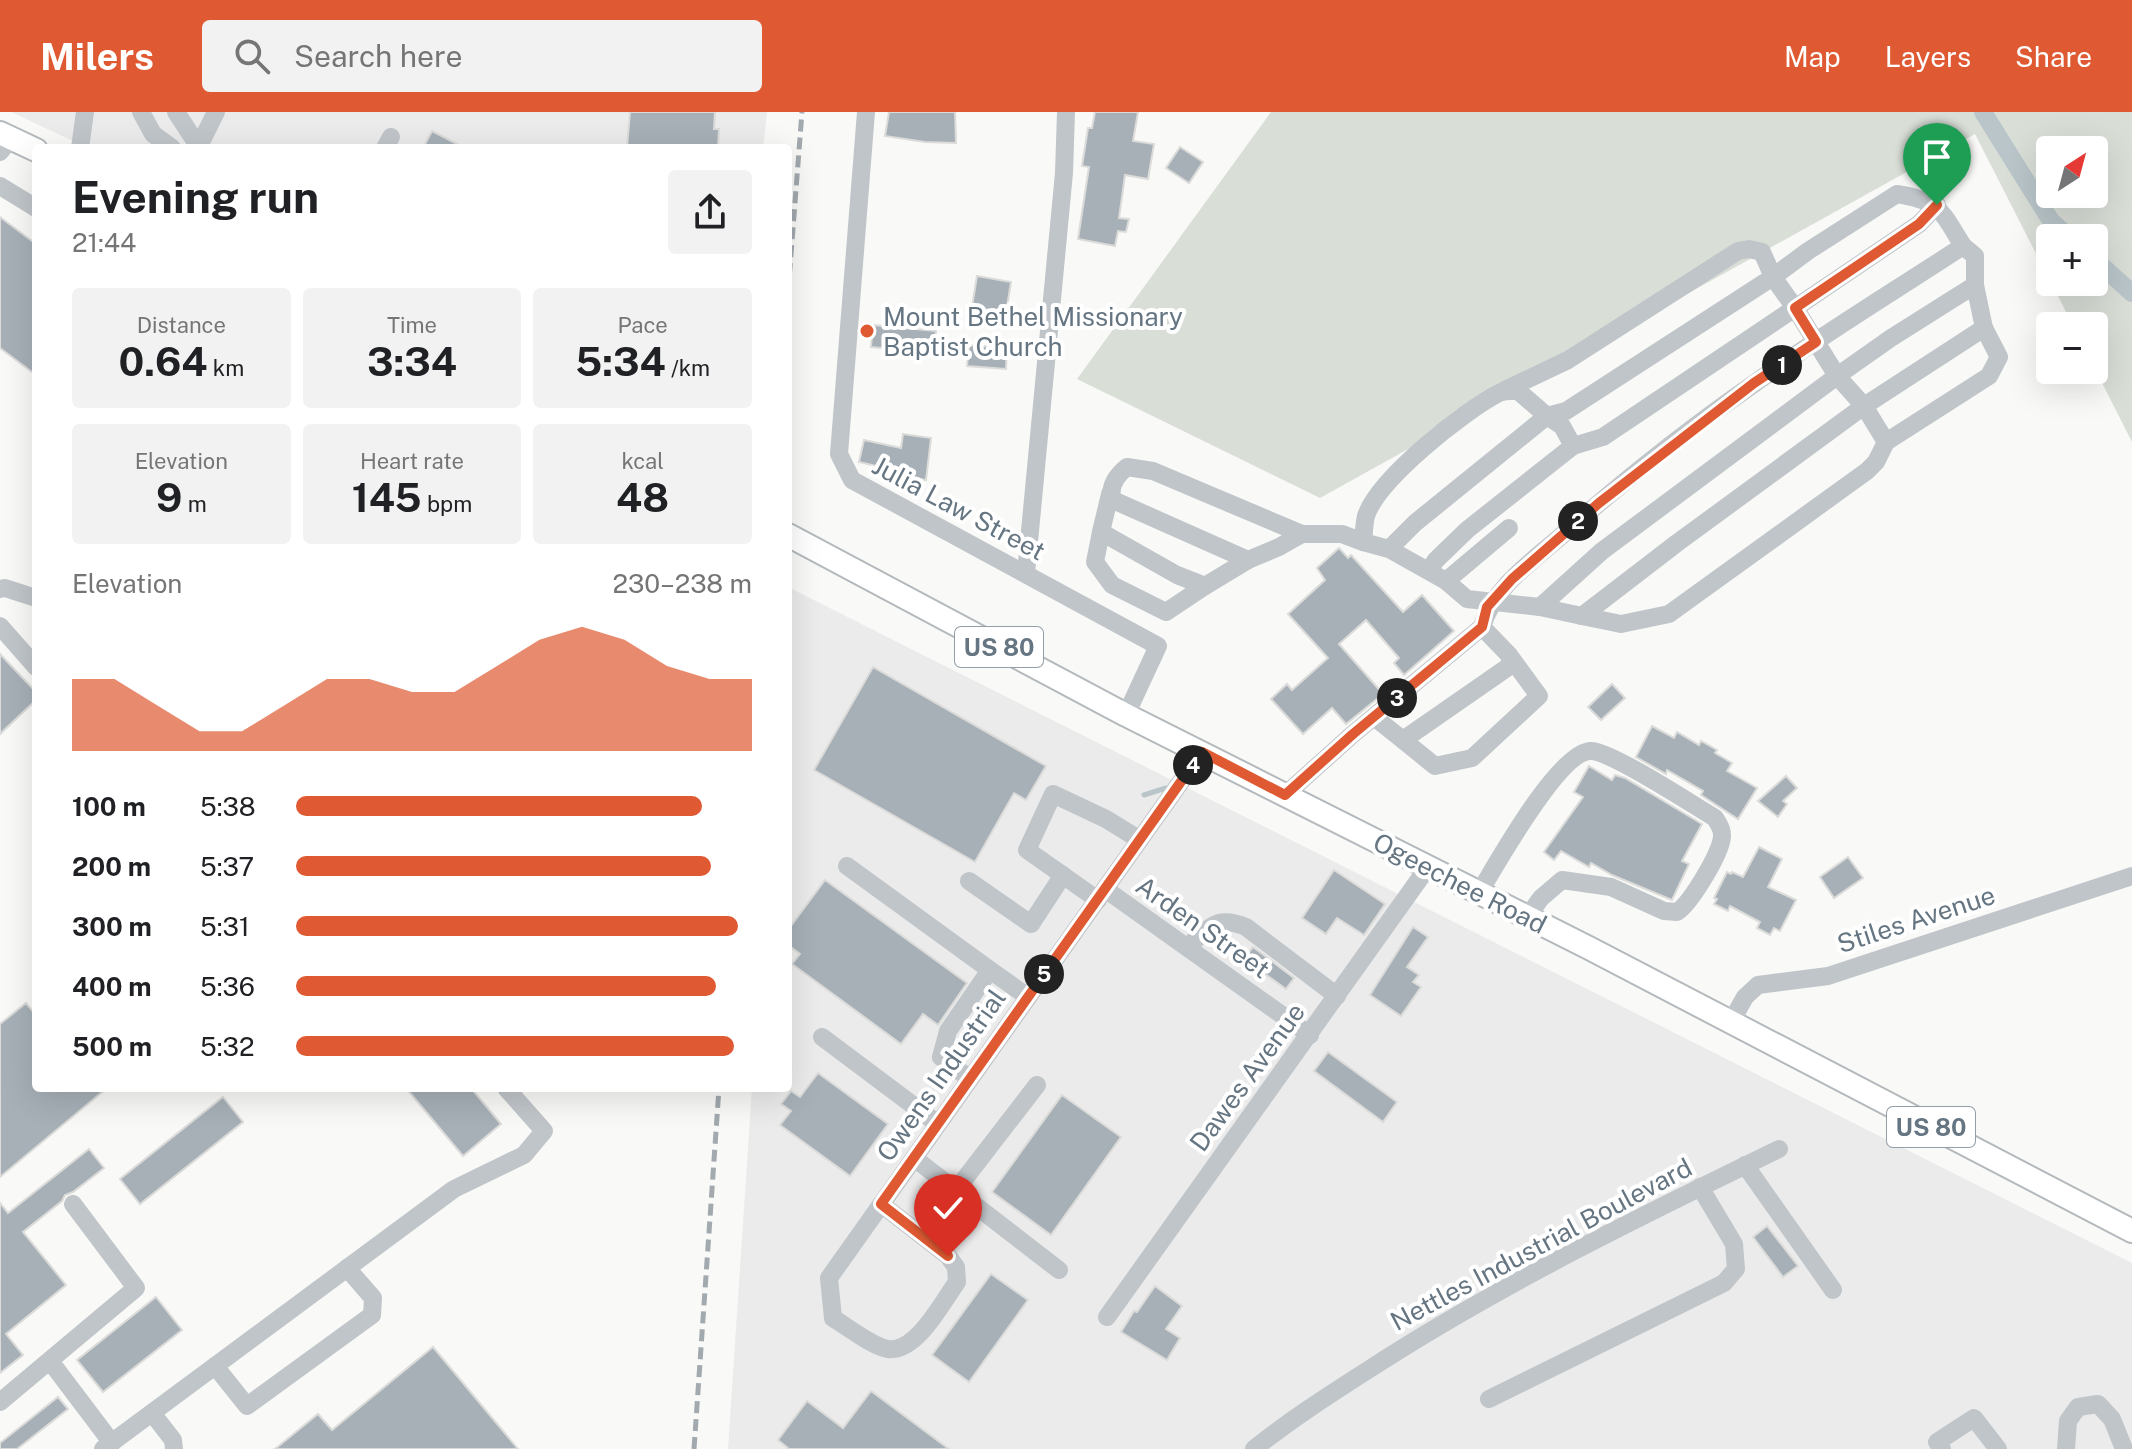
<!DOCTYPE html>
<meta charset="utf-8">
<style>
:root{--surface:#fff;--page:#f2f2f2;--text:#202124;--muted:#757577;--accent:#df5a32}
body{margin:0;font-family:"Public Sans",sans-serif;background:var(--page);color:var(--text);height:100vh;display:flex;flex-direction:column;font-size:30px;white-space:nowrap}
*{box-sizing:border-box;margin:0}
p{font-size:26px;color:var(--muted)}
.icon{flex:none;width:44px;height:44px;fill:none;stroke:currentColor;stroke-width:2;stroke-linecap:round;stroke-linejoin:round}
.map{position:relative;flex:1;overflow:hidden}
.sheet{position:absolute;left:32px;top:32px;width:760px;height:948px;display:flex;flex-direction:column;background:var(--surface);border-radius:8px;box-shadow:0 8px 32px #0002}
.sheet>*{flex:none}
.needle{width:52px;rotate:36deg}
.tools{position:absolute;left:2036px;top:24px;display:grid;gap:16px}
.tools a{display:grid;place-items:center;width:72px;height:72px;border-radius:8px;background:var(--surface);box-shadow:0 8px 32px #0002;font-size:40px}
.pin{position:absolute;display:grid;place-items:center;width:68px;height:68px;color:#fff;margin:-82px -34px;border-radius:50% 50% 50% 0;rotate:-45deg;box-shadow:0 0 8px #0007}
.pin .icon{rotate:45deg}
.km{position:absolute;width:40px;height:40px;margin:-20px;border-radius:50%;background:#222;color:#fff;font-size:22px;line-height:40px;text-align:center}
.round{display:grid;place-items:center;flex:none;width:84px;height:84px;border-radius:8px;background:var(--page)}
.head{display:flex;align-items:center;justify-content:space-between;height:136px;padding:0 40px}
h1{font-size:44px;font-weight:700;line-height:60px}
.figures{display:grid;grid-template-columns:repeat(3,1fr);gap:12px;height:136px;padding:8px 40px}
.figures div{display:grid;align-content:center;border-radius:8px;background:var(--page);text-align:center}
.figures b{font-size:40px;font-weight:700}
.figures small{font-size:22px;font-weight:400}
.figures p{font-size:22px}
.chart{height:224px;padding:16px 40px}
.chart p{display:flex;justify-content:space-between}
.chart svg{width:100%;height:144px;margin-top:8px;fill:var(--accent);opacity:.7}
ul{padding:0 40px;list-style:none;font-size:26px}
li{display:grid;grid-template-columns:128px 96px 1fr;align-items:center;height:60px}
li i{height:20px;border-radius:10px;background:var(--accent)}
header{display:flex;align-items:center;gap:48px;box-sizing:border-box;height:112px;padding:0 40px;background:var(--accent);color:#fff}
header strong{font-size:38px}
nav{display:flex;gap:44px;margin-inline-start:auto;font-size:28px}
.search{width:560px;height:72px;background:var(--page);display:flex;align-items:center;gap:20px;box-sizing:border-box;padding:0 28px;border-radius:8px;color:var(--muted);font-size:30px}
.map>svg:first-child{display:block}
</style>
<header>
<strong>Milers</strong>
<div class="search"><svg class="icon" aria-label="search" viewBox="0 0 24 24"><circle cx="10" cy="10" r="6"/><path d="M15 15l6 6"/></svg>Search here</div>
<nav><a>Map</a><a>Layers</a><a>Share</a></nav>
</header>
<div class="map">
<svg width="2132" height="1337" viewBox="0 0 2132 1337">
<rect width="100%" height="100%" fill="#f9faf7"/>
<g fill="#eaebea">
<path d="M11,0H767L763,36H88Z"/>
<path d="M788,475L2132,1151V1337H728L752,976H788Z"/>
</g>
<path fill="#d9ded7" fill-rule="evenodd" d="M1271,0H2132V330L2094,255V214H2073L2051,170H2094V126H2050V169L1975,22L1320,386L1077,267ZM2050,38H2094V82H2050Z"/>
<g fill="none" stroke-linecap="round" stroke-linejoin="round">
<path stroke="#b9c5c9" stroke-width="5" d="M1144,683L1166,676"/>
<g stroke="#b9c5c9" stroke-width="18">
<path d="M1983,0L2051,109L2070,126"/>
<path d="M2094,147L2132,181"/>
</g>
</g>
<g fill="#a7b0b7" stroke="#dbdbda" stroke-width="2">
<path d="M630,0H715L714,17H719L718,36H627Z"/>
<path d="M889,0H955L956,31L925,30L885,24Z"/>
<path d="M1095,0H1138L1133,29L1154,32L1148,67L1125,63L1119,106L1129,107L1126,120L1118,119L1115,134L1078,127L1089,55L1082,54L1088,16H1092Z"/>
<path d="M432,19L465,36H423Z"/>
<path d="M1180,35L1203,50L1189,71L1166,56Z"/>
<path d="M0,105L36,132V263L0,236Z"/>
<path d="M977,164L1011,170L1006,201L972,195Z"/>
<path d="M873,213L936,219L935,227L942,228L941,242L871,235Z"/>
<path d="M969,233L1007,236L1006,257L967,254Z"/>
<path d="M903,322L931,326L926,368L897,364L898,359L859,350L864,328L901,336Z"/>
<path d="M1339,436L1348,446L1351,443L1403,500L1422,483L1454,519L1404,563L1394,551L1399,546L1366,508L1339,532L1383,582L1346,612L1332,596L1303,622L1271,587L1287,572L1292,578L1328,546L1288,502L1325,468L1317,456Z"/>
<path d="M0,542L36,580V588L0,622Z"/>
<path d="M873,555L1046,654L1026,688L1014,681L975,750L814,658Z"/>
<path d="M1612,572L1625,586L1601,608L1588,595Z"/>
<path d="M1652,614L1674,626L1677,620L1699,633L1701,629L1717,638L1715,641L1732,651L1727,659L1757,676L1738,707L1701,683L1703,679L1667,658L1666,662L1636,645Z"/>
<path d="M1589,654L1612,668L1615,663L1625,666L1702,712L1682,749L1689,752L1672,788L1612,763L1591,751L1589,755L1561,739L1554,748L1544,740L1583,685L1574,680Z"/>
<path d="M1786,664L1797,676L1783,689L1787,692L1778,705L1758,689Z"/>
<path d="M1759,735L1782,747L1768,775L1796,788L1780,819L1774,816L1770,823L1757,816L1760,810L1730,794L1728,799L1714,792L1717,787L1714,786L1727,760L1731,762L1732,760L1743,765Z"/>
<path d="M1848,745L1863,766L1834,786L1820,765Z"/>
<path d="M1334,758L1385,792L1364,823L1337,806L1326,822L1302,806Z"/>
<path d="M825,768L967,871L938,913L923,902L901,932L792,852L800,842L788,833V818Z"/>
<path d="M1413,815L1428,825L1407,855L1419,863L1413,870L1421,875L1401,904L1370,883Z"/>
<path d="M1253,835L1294,866L1286,877L1244,847Z"/>
<path d="M26,891L36,903V976H107L0,1065V912Z"/>
<path d="M1328,940L1397,990L1383,1010L1314,959Z"/>
<path d="M818,961L888,1012L850,1064L780,1013L791,999L781,992L791,979L800,985Z"/>
<path d="M406,976H471L501,1012L463,1044Z"/>
<path d="M1062,983L1121,1025L1051,1123L992,1080Z"/>
<path d="M223,985L243,1010L140,1092L120,1067Z"/>
<path d="M89,1037L104,1056L73,1080L65,1083L62,1089L23,1120L66,1173L6,1222L23,1243L0,1261V1091L8,1101Z"/>
<path d="M1767,1114L1798,1154L1783,1165L1753,1125Z"/>
<path d="M991,1162L1028,1188L969,1270L932,1243Z"/>
<path d="M1155,1174L1182,1194L1166,1217L1180,1226L1167,1248L1121,1220L1134,1199L1137,1200Z"/>
<path d="M156,1185L182,1218L103,1280L77,1248Z"/>
<path d="M433,1235L518,1337H275L318,1302L332,1318Z"/>
<path d="M871,1279L949,1337H789L778,1328L807,1289L843,1316Z"/>
<path d="M58,1285L68,1297L17,1337H0V1331Z"/>
</g>
<g fill="none" stroke-linecap="round" stroke-linejoin="round">
<defs>
<g id="major">
<path d="M0,21L36,38"/>
<path d="M788,423L1126,603L1589,836L2132,1119"/>
</g>
</defs>
<use href="#major" stroke="#b4b9bd" stroke-width="26"/>
<g stroke="#c0c5c9" stroke-width="18">
<path d="M141,0L153,22L172,36"/>
<path d="M176,0L199,35"/>
<path d="M866,0L839,342L852,368L1158,534L1126,603"/>
<path d="M80,36L85,0"/>
<path d="M198,36L216,0"/>
<path d="M385,36L391,25"/>
<path d="M0,40L11,26"/>
<path d="M0,74L36,96"/>
<path d="M1505,278L1568,248L1738,139L1749,137L1762,140L1773,165L1808,139L1897,82C1941,89 1941,99 1963,134"/>
<path d="M1110,382L1101,420L1177,463L1205,474L1248,448"/>
<path d="M1101,420L1095,450L1112,473L1166,500L1205,474"/>
<path d="M1302,422L1279,435L1248,448L1113,388C1108,375 1117,363 1127,355L1153,359L1302,422H1342L1363,430"/>
<path d="M1389,437L1363,430C1364,422 1364,412 1366,404C1378,367 1464,299 1499,281C1505,278 1511,279 1518,279L1547,304L1566,299L1773,165L1795,196L1603,325L1573,334"/>
<path d="M1428,459L1436,448L1467,418L1573,334L1562,314L1547,304L1415,411L1389,437L1446,469L1467,487L1540,495L1602,439L1837,264L1864,294L1984,216L1975,173"/>
<path d="M1026,461L1064,61L1066,0"/>
<path d="M1446,469L1509,416"/>
<path d="M0,477L5,476L36,486"/>
<path d="M1540,495L1582,504L1677,431L1864,294L1886,330L1989,264L1999,245L1984,216"/>
<path d="M1582,504L1621,512L1669,502L1867,359L1876,350L1886,330"/>
<path d="M0,514L36,555"/>
<path d="M1374,605L1403,628L1511,553L1509,543L1482,515"/>
<path d="M1403,628L1435,654L1472,646L1539,584L1509,543"/>
<path d="M1285,683L1353,622L1482,515C1493,476 1530,451 1560,425C1621,371 1687,318 1755,271C1822,223 1893,180 1963,134L1975,144V173L1891,226L1837,264L1795,196L1919,112L1937,93"/>
<path d="M847,754L990,858"/>
<path d="M969,769L1031,812L1063,763"/>
<path d="M1105,777L1310,923"/>
<path d="M1479,781C1496,753 1559,639 1591,639C1611,639 1693,693 1715,706C1720,714 1724,720 1721,730C1717,746 1691,791 1677,800L1664,799L1611,775L1562,768L1541,786L1527,805"/>
<path d="M1098,788L1027,738L1053,682L1106,707L1140,728"/>
<path d="M1187,835C1210,817 1215,802 1246,815L1337,884"/>
<path d="M1731,910L1745,885L1758,873L1828,864L2132,764"/>
<path d="M822,925L938,1012"/>
<path d="M970,967L941,945L948,919L990,858L1028,885"/>
<path d="M914,1046L1059,1158"/>
<path d="M1745,1053L1833,1178"/>
<path d="M956,1078L1037,973"/>
<path d="M881,1092L948,1144L956,1155L957,1170C942,1191 916,1241 888,1237C873,1235 846,1214 833,1206L829,1166C953,990 1078,816 1202,640"/>
<path d="M1107,1205L1428,755"/>
<path d="M50,1249L112,1331"/>
<path d="M215,1254L247,1294L372,1203L373,1186L347,1156"/>
<path d="M1489,1287L1724,1171L1736,1157L1734,1132L1700,1075"/>
<path d="M0,1290L136,1176L73,1092"/>
<path d="M152,1301L173,1328L174,1337"/>
<path d="M103,1337L454,1077L524,1043L544,1019L506,976"/>
<path d="M1254,1337C1290,1308 1329,1283 1368,1258C1499,1173 1639,1105 1779,1037"/>
<path d="M1942,1337L1937,1330L1974,1306L1998,1337"/>
<path d="M2066,1337L2068,1309L2078,1295L2098,1292L2112,1307L2124,1337"/>
</g>
<use href="#major" stroke="#fff" stroke-width="22"/>
<g stroke="#a2a9af" stroke-width="5" stroke-dasharray="12 6" stroke-linecap="butt">
<path d="M788,181L802,0"/>
<path d="M694,1337L719,976"/>
</g>
</g>
<g fill="none" stroke-linecap="round" stroke-linejoin="round">
<defs>
<path id="route" d="M948,1144L881,1092L1202,640L1285,683L1353,622L1482,515L1487,495L1512,467L1599,391L1754,271L1816,230L1795,196L1919,112L1937,93"/>
</defs>
<use href="#route" stroke="#fff" stroke-width="16"/>
<use href="#route" stroke="#df5a32" stroke-width="10"/>
</g>
<circle fill="#df5a32" stroke="#fff" stroke-width="3" cx="867" cy="219" r="8"/>
<g text-anchor="middle" dominant-baseline="central" stroke-width="8" stroke-linejoin="round" paint-order="stroke">
<g fill="#fff" stroke="#939ea8" stroke-width="2">
<rect x="955" y="515" width="88" height="40" rx="6"/>
<rect x="1887" y="995" width="88" height="40" rx="6"/>
</g>
<g font-size="24" font-weight="bold" fill="#657582">
<text x="999" y="535">US 80</text>
<text x="1931" y="1015">US 80</text>
</g>
<g font-size="26" fill="#657582" stroke="#fff" text-anchor="start">
<text x="883" y="204">Mount Bethel Missionary<tspan x="883" dy="30">Baptist Church</tspan></text>
</g>
<g font-size="26" fill="#657582" stroke="#fff">
<text transform="translate(959 396) rotate(28)">Julia Law Street</text>
<text transform="translate(1460 771) rotate(27)">Ogeechee Road</text>
<text transform="translate(1916 807) rotate(-18)">Stiles Avenue</text>
<text transform="translate(1203 815) rotate(35)">Arden Street</text>
<text transform="translate(941 963) rotate(-55)">Owens Industrial</text>
<text transform="translate(1247 965) rotate(-54)">Dawes Avenue</text>
<text transform="translate(1541 1132) rotate(-28)">Nettles Industrial Boulevard</text>
</g>
</g>
</svg>
<div class="tools">
<a><svg class="needle" viewBox="-14 -14 28 28"><path d="M0-13l5 13h-10z" fill="#e53935"/><path d="M0 13l5-13h-10z" fill="#757577"/></svg></a>
<a>+</a>
<a>−</a>
</div>
<div class="pin" style="left:1937px;top:93px;background:#1e9e55"><svg class="icon" aria-label="arrive" viewBox="0 0 24 24"><path d="M6 21V4h12l-3 4 3 4H6"/></svg></div>
<div class="pin" style="left:948px;top:1144px;background:#d93025"><svg class="icon" aria-label="check" viewBox="0 0 24 24"><path d="M5 12l5 5 9-10"/></svg></div>
<b class="km" style="left:1782px;top:253px">1</b>
<b class="km" style="left:1578px;top:409px">2</b>
<b class="km" style="left:1397px;top:586px">3</b>
<b class="km" style="left:1193px;top:653px">4</b>
<b class="km" style="left:1044px;top:862px">5</b>
<section class="sheet">
<div class="head"><div><h1>Evening run</h1><p>21:44</p></div><a class="round"><svg class="icon" aria-label="share" viewBox="0 0 24 24"><path d="M12 15V3M7 8l5-5 5 5M5 13v7h14v-7"/></svg></a></div>
<div class="figures">
<div><p>Distance</p><b>0.64<small> km</small></b></div>
<div><p>Time</p><b>3:34</b></div>
<div><p>Pace</p><b>5:34<small> /km</small></b></div>
</div>
<div class="figures">
<div><p>Elevation</p><b>9<small> m</small></b></div>
<div><p>Heart rate</p><b>145<small> bpm</small></b></div>
<div><p>kcal</p><b>48</b></div>
</div>
<div class="chart"><p><span>Elevation</span>230–238 m</p>
<svg viewBox="0 0 160 44" preserveAspectRatio="none"><path d="M0 44V22L10 22L20 30L30 38L40 38L50 30L60 22L70 22L80 26L90 26L100 18L110 10L120 6L130 10L140 18L150 22L160 22V44z"/></svg>
</div>
<ul>
<li><b>100 m</b>5:38<i style="width:89%"></i></li>
<li><b>200 m</b>5:37<i style="width:91%"></i></li>
<li><b>300 m</b>5:31<i style="width:97%"></i></li>
<li><b>400 m</b>5:36<i style="width:92%"></i></li>
<li><b>500 m</b>5:32<i style="width:96%"></i></li>
</ul>
</section>
</div>
